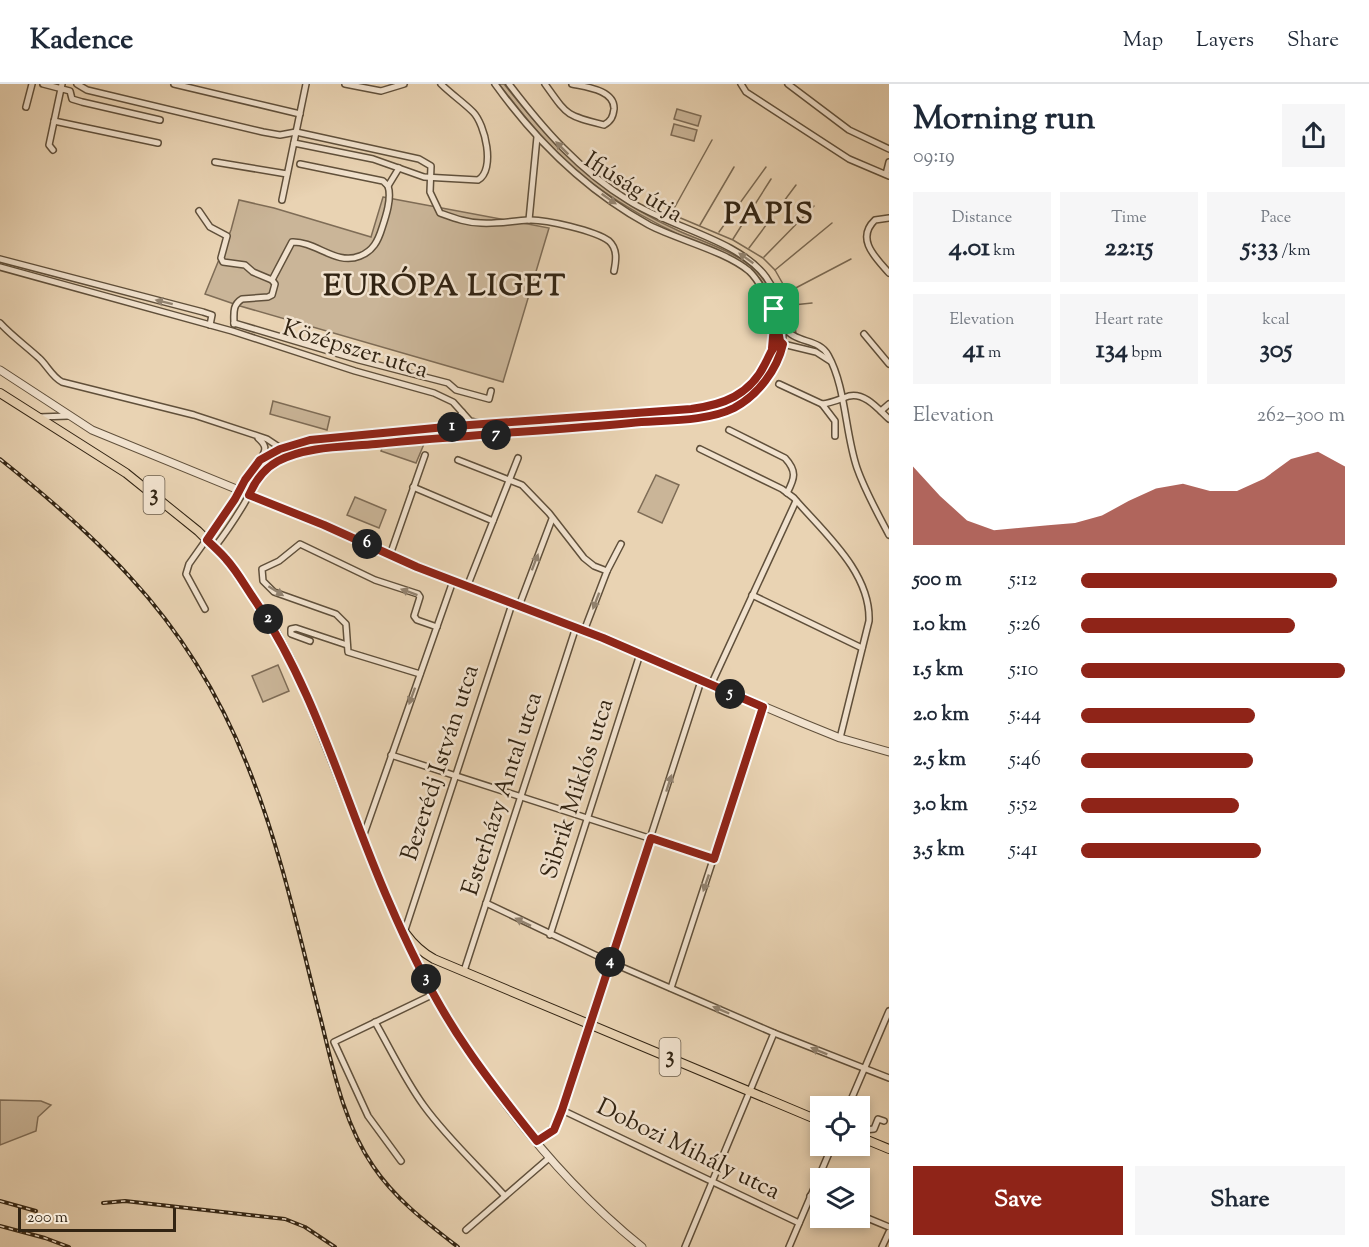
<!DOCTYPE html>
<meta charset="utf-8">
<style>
:root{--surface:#fff;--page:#f6f6f7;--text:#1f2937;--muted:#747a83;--line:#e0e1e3;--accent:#8f2418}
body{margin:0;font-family:"Sorts Mill Goudy",serif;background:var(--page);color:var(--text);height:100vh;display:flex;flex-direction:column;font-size:22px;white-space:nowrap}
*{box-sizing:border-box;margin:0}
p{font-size:20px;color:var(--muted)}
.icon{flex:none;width:33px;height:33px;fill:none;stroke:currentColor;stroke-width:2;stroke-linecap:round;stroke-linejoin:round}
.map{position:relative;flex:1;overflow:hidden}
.details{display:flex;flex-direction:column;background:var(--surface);width:480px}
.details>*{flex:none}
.buttons{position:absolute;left:810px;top:1012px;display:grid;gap:12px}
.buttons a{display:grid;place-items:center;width:60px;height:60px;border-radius:0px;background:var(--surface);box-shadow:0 3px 9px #0003;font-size:30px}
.scale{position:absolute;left:18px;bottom:15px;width:158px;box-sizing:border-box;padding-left:6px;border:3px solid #322413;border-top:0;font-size:16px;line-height:21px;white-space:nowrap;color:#322413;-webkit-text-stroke:4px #f1e2ce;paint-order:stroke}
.pin{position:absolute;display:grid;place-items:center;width:51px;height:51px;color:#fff;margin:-26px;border-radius:12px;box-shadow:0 3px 9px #0006}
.km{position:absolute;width:30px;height:30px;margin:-15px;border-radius:50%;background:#222;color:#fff;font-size:16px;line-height:30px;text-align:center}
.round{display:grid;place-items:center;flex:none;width:63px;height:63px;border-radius:0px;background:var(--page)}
.summary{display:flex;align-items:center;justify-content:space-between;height:102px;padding:0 24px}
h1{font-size:33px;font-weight:800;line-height:45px}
.stats{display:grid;grid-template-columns:repeat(3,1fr);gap:9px;height:102px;padding:6px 24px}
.stats div{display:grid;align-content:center;border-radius:0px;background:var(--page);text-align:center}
.stats b{font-size:26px;font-weight:800}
.stats small{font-size:16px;font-weight:400}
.stats p{font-size:16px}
.chart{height:168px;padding:12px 24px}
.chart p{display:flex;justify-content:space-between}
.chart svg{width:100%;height:108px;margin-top:6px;fill:var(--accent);opacity:.7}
.cta{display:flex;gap:12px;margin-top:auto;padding:12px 24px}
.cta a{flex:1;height:69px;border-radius:0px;background:var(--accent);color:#fff;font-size:24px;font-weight:800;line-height:69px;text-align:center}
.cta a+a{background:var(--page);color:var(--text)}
ul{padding:0 24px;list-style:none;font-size:20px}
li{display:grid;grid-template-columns:96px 72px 1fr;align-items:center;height:45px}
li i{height:15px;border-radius:8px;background:var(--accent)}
header{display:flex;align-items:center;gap:36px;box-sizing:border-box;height:84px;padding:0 30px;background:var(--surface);border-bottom:2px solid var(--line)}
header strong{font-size:28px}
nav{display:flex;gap:33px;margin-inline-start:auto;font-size:21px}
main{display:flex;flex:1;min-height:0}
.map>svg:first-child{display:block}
</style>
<header>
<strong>Kadence</strong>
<nav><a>Map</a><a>Layers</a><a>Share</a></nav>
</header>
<main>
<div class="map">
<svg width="889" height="1163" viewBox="0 0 889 1163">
<rect width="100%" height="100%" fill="#e9d3b3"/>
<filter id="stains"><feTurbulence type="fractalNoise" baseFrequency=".00333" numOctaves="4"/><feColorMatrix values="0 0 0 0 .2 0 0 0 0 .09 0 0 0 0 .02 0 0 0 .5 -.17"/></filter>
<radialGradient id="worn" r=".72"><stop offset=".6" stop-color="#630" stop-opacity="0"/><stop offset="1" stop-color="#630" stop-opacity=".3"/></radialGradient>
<g fill="#cab598" stroke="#7e6c56" stroke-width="1.5">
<path d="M499,0H504C535,39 567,76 607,105C629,122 654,136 679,147C739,173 775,178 781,253C769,180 744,179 684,153C654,139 627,124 600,105C560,77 529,39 499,0Z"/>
<path d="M677,25L701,32L698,42L674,35Z"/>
<path d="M674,40L697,46L694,57L671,51Z"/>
<path d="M383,113L549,144L503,298L240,222L205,210L231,146L239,116L274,124L371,153Z"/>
<path d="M273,317L330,333L327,346L270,330Z"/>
<path d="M424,360L416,379L381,367L382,364Z"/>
<path d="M656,391L679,401L662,439L638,428Z"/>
<path d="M355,413L386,426L379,444L347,431Z"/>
<path d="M278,581L289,607L263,618L252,592Z"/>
<path d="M0,1016L41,1017L51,1021L38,1033L36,1047L0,1061Z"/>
</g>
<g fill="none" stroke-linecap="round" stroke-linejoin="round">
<g stroke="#7b6a53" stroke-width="1.5">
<path d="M712,56L671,130L733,156L763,174L775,186L792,216L796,250"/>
<path d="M700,141L734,83"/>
<path d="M719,148L766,83"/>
<path d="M733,155L771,95"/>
<path d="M749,164L796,101"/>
<path d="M764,173L814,122"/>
<path d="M775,186L832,139"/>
<path d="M788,208L851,175"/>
<path d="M793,221L812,219"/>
<path d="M358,271L366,273"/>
</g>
<defs>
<g id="minor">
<path d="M43,0L70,7L72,15L82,18L160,36"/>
<path d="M77,0L87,6L263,48L280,51L296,48L419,75L431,82L430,108L440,129C454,134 467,139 481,139C497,140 512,137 528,136C545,135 596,147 609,157C618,165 616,177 614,187"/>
<path d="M174,0L300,30"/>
<path d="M345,0L381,7L404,0"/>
<path d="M495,0C536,57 587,107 649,141C678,156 725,167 749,187C758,195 763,207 770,217"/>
<path d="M545,0C568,32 565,31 604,41C611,37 613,33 614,25C615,6 586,3 572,0"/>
<path d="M741,0L746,8L849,75L889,92"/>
<path d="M788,0L849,46L889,65"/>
<path d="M26,23L32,0"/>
<path d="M54,37L158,59"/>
<path d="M294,59L373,75L424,93L478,96C496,86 485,40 473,28C463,18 451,10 441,0"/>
<path d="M53,66L49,61L62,0"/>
<path d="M215,78L287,90"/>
<path d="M300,80L383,97L388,102L399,84"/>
<path d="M886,90L889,78"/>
<path d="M282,116L306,0"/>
<path d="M199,127L210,143L227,152L221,174L223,178L245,181L253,188L272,196L275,200L272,211L268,213L242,215C232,221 234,230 234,240"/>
<path d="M889,134L875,136C855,155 876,174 889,189"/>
<path d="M529,136L537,53"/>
<path d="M0,175L203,228L212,231L210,241"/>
<path d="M0,183L232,247L355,287L434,309L453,318L462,328L468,351"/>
<path d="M272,196L292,158C316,157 336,182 360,172C373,167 378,157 382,144C386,132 392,114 388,102"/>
<path d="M0,239C12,252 26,262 39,274C47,281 52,293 62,298L194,331L267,355L279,363L285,374"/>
<path d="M234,239L359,276L448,299L456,306L489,315L491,307"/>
<path d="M783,241C794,261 818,253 828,271C846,303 845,349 857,384C865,407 878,430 889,451"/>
<path d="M778,242L780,257L783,260L816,268L830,277"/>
<path d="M864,250L889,280"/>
<path d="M779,300L822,320L835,337V352"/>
<path d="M822,320C832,319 840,315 849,312C865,308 879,326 889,335"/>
<path d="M881,327L889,320"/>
<path d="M39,333L68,332"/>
<path d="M456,342L462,328L470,337L483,340"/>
<path d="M729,346L785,374C797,387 795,394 787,409"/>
<path d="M258,354C266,361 267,365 261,374"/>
<path d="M700,365L782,405L794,414C823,448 871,488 869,537L840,654"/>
<path d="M458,376L522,401L549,429L584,474L594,482L607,487"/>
<path d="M413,403L493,437"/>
<path d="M214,464C225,450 235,435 244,420C254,403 261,385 280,376C307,362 343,363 373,360C459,351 545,347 631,339C659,337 698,338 725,328C780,306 801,242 766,193C739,156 669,143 629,117C579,86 544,46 509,0"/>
<path d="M390,471L425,371"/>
<path d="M467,503L518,374"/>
<path d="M752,511L862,564"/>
<path d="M519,522L552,435"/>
<path d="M205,525L186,490L189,480L235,415L245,396L259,377L280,365L293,360L310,356L456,342L691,325C702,324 713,323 724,319C766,303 782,256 769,215"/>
<path d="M584,547L607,487L621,460"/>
<path d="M310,557L291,550V545L296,544L347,561"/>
<path d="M420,590L348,568L346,540L336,530L274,508L263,497L262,485L279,477L300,460L375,496L418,510L420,513L414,532L417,536L437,543"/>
<path d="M711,601L796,417"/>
<path d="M391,671L714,775"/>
<path d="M363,753L453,497"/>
<path d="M486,819L610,878L774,949L889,994"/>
<path d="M404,849L512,520"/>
<path d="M550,851L640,570"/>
<path d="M464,887L576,543"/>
<path d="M671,904L763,623"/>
<path d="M375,938C391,966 405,996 424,1022C448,1055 478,1082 505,1112"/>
<path d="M848,1023L889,927"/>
<path d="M562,1026L799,1139"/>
<path d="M864,1046L874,1045L878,1035L884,1037"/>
<path d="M537,1057L554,1046L562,1026L701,597"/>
<path d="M401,1077L368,1032L334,958L434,910"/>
<path d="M810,1112L820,1116"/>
<path d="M860,1131L889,1143"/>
<path d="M466,1146L549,1074"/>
<path d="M685,1163L774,949"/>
<path d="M789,1163L832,1062"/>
<path d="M882,1163L889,1148"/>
</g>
<g id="tertiary">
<path d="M0,286L92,346L324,441L417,483L576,543L803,639L840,654L889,668"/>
<path d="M403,851C456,964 544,1084 642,1163"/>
</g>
<g id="primary">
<path d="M0,309L126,389L198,447L227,476L272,541L290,575L306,610L387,815C398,840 410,862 434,875L820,1037"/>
<path d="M860,1053L889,1065"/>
</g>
</defs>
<use href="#minor" stroke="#60503b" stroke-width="8"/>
<use href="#tertiary" stroke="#60503b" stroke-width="9"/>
<use href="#primary" stroke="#322413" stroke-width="10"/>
<use href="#minor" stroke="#f1e2ce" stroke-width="5"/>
<use href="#tertiary" stroke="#f1e2ce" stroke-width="7"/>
<use href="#primary" stroke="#e9d3b3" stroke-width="8"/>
<defs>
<g id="rail">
<path d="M0,375C45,411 90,449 129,492C180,547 221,614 248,683C281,765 299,851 321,936C333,985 344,1040 373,1082C395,1115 427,1139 458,1163"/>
<path d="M0,1117L36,1127"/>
<path d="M103,1119L125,1117L285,1135L305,1143L335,1163"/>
<path d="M0,1142L45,1154L69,1163"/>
</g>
</defs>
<use href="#rail" stroke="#322413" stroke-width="4"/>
<use href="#rail" stroke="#f1e2ce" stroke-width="1.5" stroke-dasharray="4.5" stroke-linecap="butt"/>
</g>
<defs><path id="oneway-solid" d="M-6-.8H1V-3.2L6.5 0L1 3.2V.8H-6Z" transform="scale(1.5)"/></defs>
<g fill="#928370">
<use href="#oneway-solid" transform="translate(562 64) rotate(-135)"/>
<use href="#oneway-solid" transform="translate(609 115) rotate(35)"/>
<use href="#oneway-solid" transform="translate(746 174) rotate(-145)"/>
<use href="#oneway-solid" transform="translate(164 218) rotate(-166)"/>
<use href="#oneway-solid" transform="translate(535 478) rotate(-69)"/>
<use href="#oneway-solid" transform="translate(276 507) rotate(32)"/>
<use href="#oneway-solid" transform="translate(409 508) rotate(-160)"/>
<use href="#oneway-solid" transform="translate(596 517) rotate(111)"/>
<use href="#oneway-solid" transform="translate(412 612) rotate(110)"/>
<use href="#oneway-solid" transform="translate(669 699) rotate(-72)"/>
<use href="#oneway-solid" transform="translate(706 799) rotate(109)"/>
<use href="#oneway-solid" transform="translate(523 838) rotate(-154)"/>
<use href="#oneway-solid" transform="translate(721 926) rotate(-157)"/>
<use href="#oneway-solid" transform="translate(819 967) rotate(-158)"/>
</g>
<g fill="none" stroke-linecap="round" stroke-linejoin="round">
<defs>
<path id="route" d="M774,225L780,257C771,264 770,271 765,280C750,311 723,321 691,325L456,342L310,356L280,365L260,376L245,396L235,415L207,456C213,462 220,468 226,475C236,486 244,500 252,512C316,605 344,716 389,818C410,867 438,923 468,966C489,997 513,1027 537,1057L554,1046L562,1026L651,754L714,775L763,623L603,554L417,483L324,441L249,411C255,397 265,384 278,377C307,362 345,363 376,360C461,351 546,347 631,339C663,336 706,338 734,324C758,311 777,286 783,260L780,257L772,264L774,242L769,215L774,225"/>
</defs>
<use href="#route" stroke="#fff" stroke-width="12"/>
<use href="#route" stroke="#8f2418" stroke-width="8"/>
</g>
<g text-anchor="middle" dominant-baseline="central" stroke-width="5" stroke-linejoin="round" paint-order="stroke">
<g fill="#f1e2ce" stroke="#6b5d4b" stroke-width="1.5">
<rect x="143.5" y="392" width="21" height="38" rx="4.5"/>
<rect x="659.5" y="954" width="21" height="38" rx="4.5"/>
</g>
<g font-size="22" font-weight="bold" fill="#322413">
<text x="154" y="411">3</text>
<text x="670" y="973">3</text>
</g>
<g font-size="24" fill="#322413" stroke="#f1e2ce">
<text transform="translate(633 104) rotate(32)">Ifjúság útja</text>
<text transform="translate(355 266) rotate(17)">Középszer utca</text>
<text transform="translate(441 679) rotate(-72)">Bezerédj István utca</text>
<text transform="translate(578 705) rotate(-72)">Sibrik Miklós utca</text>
<text transform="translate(503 710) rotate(-72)">Esterházy Antal utca</text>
<text transform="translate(688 1066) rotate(26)">Dobozi Mihály utca</text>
</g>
<g font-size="30" font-weight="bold" letter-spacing="1.5" fill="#322413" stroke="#f1e2ce">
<text x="769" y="131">PAPIS</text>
<text x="445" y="203">EURÓPA LIGET</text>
</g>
</g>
<rect width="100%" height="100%" filter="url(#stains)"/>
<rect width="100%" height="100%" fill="url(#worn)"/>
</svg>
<div class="buttons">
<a><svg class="icon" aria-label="locate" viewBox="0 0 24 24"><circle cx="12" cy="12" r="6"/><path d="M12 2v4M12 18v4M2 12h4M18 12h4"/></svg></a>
<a><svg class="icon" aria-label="layers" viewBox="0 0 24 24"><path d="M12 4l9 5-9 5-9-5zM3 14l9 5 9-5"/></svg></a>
</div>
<div class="scale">200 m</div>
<div class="pin" style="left:774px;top:225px;background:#1e9e55"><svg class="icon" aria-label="arrive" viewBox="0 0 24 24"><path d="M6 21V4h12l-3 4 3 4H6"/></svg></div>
<b class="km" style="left:452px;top:343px">1</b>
<b class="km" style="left:268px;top:535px">2</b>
<b class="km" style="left:426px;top:895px">3</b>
<b class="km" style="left:610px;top:878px">4</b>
<b class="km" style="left:730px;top:610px">5</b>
<b class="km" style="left:367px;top:460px">6</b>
<b class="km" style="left:496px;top:351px">7</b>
</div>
<section class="details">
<div class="summary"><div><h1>Morning run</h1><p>09:19</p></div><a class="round"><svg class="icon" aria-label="share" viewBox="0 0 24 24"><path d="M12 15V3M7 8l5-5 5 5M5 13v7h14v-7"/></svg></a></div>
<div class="stats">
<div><p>Distance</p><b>4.01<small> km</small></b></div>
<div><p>Time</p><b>22:15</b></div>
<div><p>Pace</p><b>5:33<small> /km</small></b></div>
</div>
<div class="stats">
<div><p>Elevation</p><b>41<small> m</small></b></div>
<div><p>Heart rate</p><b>134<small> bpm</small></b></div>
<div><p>kcal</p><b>305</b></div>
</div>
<div class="chart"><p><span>Elevation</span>262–300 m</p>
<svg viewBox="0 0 160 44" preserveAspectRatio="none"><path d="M0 44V12L10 24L20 34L30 38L40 37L50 36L60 35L70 32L80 26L90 21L100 19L110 22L120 22L130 17L140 9L150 6L160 12V44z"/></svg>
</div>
<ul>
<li><b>500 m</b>5:12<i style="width:97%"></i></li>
<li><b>1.0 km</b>5:26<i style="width:81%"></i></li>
<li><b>1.5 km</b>5:10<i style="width:100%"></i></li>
<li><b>2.0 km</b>5:44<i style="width:66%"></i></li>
<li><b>2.5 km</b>5:46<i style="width:65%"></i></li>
<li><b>3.0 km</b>5:52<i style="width:60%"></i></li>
<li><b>3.5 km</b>5:41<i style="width:68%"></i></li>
</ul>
<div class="cta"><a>Save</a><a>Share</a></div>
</section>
</main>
